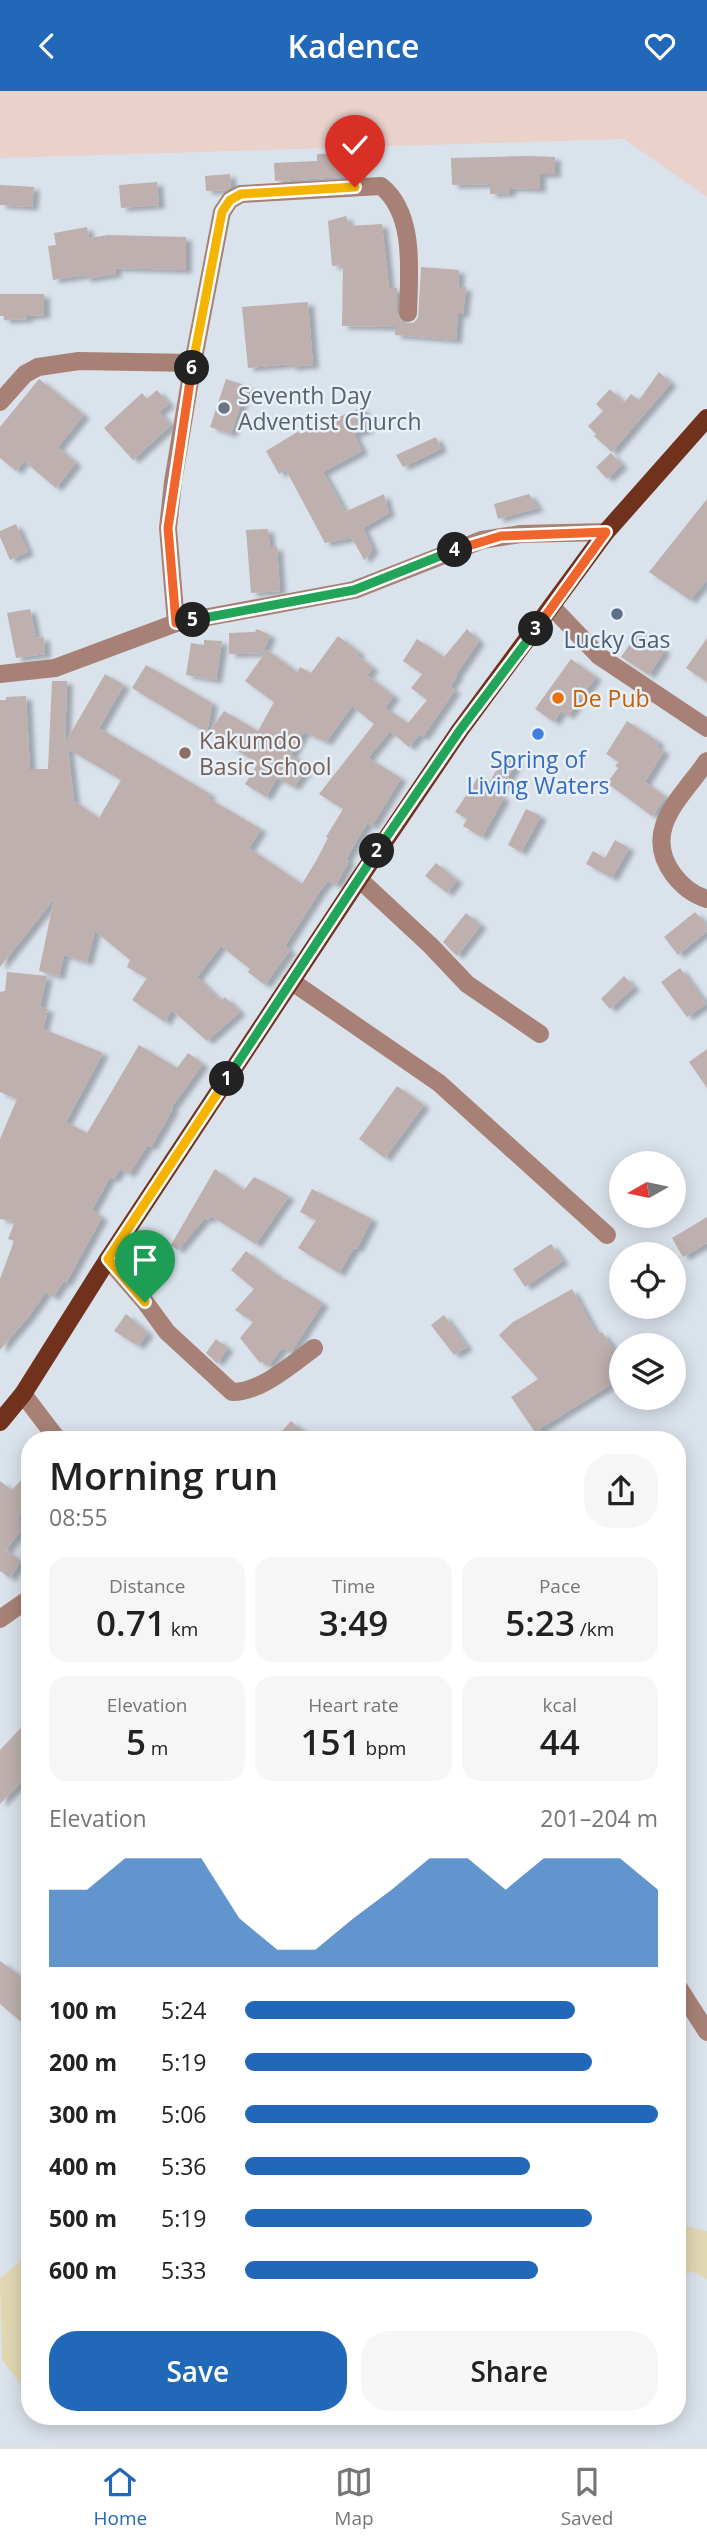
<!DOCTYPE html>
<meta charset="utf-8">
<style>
:root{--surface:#fff;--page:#f6f6f6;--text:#222;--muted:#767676;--line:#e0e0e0;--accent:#2168b9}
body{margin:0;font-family:"Open Sans",sans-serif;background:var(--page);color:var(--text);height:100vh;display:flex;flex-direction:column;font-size:26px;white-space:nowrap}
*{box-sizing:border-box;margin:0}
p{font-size:23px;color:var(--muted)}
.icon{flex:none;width:38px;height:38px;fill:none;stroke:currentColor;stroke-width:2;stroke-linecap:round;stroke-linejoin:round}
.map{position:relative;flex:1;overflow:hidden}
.side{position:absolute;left:21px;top:1340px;width:665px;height:994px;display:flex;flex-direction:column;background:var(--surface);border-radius:28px;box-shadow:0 4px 18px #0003}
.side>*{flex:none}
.needle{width:46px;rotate:261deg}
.controls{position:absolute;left:609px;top:1060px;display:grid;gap:14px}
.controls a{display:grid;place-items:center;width:77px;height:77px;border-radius:50%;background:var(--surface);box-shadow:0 4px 18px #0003;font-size:35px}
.pin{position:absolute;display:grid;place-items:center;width:60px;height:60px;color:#fff;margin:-72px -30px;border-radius:50% 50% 50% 0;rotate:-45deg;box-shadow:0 0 7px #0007}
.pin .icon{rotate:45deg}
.km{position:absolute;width:35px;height:35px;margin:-18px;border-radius:50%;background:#222;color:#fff;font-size:19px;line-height:35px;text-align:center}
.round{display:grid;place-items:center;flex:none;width:74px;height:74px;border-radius:28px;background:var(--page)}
.head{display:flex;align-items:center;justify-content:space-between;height:119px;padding:0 28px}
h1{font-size:38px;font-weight:600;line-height:52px}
.metrics{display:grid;grid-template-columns:repeat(3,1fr);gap:10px;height:119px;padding:7px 28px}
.metrics div{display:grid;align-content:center;border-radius:18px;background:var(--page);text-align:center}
.metrics b{font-size:35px;font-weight:600}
.metrics small{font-size:19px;font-weight:400}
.metrics p{font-size:19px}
.chart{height:196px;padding:14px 28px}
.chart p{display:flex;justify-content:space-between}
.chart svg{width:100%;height:126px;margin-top:7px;fill:var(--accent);opacity:.7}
.action{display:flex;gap:14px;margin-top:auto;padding:14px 28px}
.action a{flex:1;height:80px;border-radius:28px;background:var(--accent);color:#fff;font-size:28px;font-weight:600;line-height:80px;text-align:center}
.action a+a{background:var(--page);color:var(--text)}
ul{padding:0 28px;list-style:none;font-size:23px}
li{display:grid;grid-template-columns:112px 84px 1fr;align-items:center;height:52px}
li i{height:18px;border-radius:9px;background:var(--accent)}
header{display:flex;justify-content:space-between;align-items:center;height:91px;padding:0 28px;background:var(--accent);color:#fff;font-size:32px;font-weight:600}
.tabs{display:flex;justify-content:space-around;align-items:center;height:98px;border-top:2px solid var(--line);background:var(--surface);font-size:19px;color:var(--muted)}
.tabs a{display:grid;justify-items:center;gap:4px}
.tabs .selected{color:var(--accent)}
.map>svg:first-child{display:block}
</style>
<header><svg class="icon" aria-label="back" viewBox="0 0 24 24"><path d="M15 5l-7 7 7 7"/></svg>Kadence<svg class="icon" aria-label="heart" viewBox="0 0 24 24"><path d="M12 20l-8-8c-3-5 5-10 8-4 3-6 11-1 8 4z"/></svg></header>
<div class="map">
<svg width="707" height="2356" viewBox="0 0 707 2356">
<defs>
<filter id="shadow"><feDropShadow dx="6" dy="3.5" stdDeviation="2" flood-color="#0004"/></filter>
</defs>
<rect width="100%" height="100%" fill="#dae2eb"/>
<path fill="#ead1ca" d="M0,0H707V106L624,48L0,67Z"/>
<g fill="#e1d8b3">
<path d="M677,2133L707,2140V2188L692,2180L677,2190Z"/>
<path d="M30,2161V2306L2,2269L0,2188Z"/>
</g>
<g fill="#bdb0ae" fill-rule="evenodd" filter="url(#shadow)">
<path d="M358,62V85L275,90L274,72L317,70V63Z"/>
<path d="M528,65L555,66V83H540V98L510,97V102L490,103V93L452,94L451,67Z"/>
<path d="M230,83L231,96L225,99L206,100L205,85Z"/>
<path d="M157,91L159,114L121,117L119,94Z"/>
<path d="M0,94L34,96L32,116L0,114Z"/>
<path d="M346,125L349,135L382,133L389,197H397V222L403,232H413L418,227L421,176L459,179L458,196H466L463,223H458L456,249L395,244V236L342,235L343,174L332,175L328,130Z"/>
<path d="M87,136L89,147L108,144L186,146V179L115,177L116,183L85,188V184L53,189L48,155L56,154L54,142Z"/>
<path d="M0,203H44V224L27,225V228L4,229V225H0Z"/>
<path d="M308,211L313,274L290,276V273L248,277L242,216Z"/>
<path d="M659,281L671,292L612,361L594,345L596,343L588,335L603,320L596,313L610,298L624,312L631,303L639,309Z"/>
<path d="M39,288L84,324L58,356L76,372L56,397L24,370L16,380L0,367V336Z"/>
<path d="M226,288L247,295L231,343L210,336Z"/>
<path d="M157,299L169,313L159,321L171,334L133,369L104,337L142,302L147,308Z"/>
<path d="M362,316L368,338L354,343L362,360L323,381L345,421L384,403L389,422L363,437L373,459L364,469L352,447L325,452L286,379L279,383L266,360L299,340L300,343Z"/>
<path d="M436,346L441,358L403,376L396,364Z"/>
<path d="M611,362L622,374L607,388L596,376Z"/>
<path d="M529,403L538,417L498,428L494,413Z"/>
<path d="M707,408V489L690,509L649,481Z"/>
<path d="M16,433L28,461L10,469L0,446V440Z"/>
<path d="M268,438L270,456H277L280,500L251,502L246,439Z"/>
<path d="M30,518L36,547L44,546L45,563L16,567L7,522Z"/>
<path d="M257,538L270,544L263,562L229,563V542L255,541Z"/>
<path d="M467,538L479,550L456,584L457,585L450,596L455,599L423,646L419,644L409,656L390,640L368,667L401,687L372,735L367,732L346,768L349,770L336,794L328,790L320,800L285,855L290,859L265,894L248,881L250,878L221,855L197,886L221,910L225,906L240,921L207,950L172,919L165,931L132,909L147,887L127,876L130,869L95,840L87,871L64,864L59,885L39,880L54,808L0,876V609H6V606L26,605L30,678H48L52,590H67L65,652L105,583L124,594L99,637L210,703L208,707L261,738L249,757L302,793L316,770L328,747L326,746L343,718L319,703L374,633L352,615L326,651L304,641L291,664L309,675L294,696L277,687L266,706L245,693L258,672L208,642L224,620L258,640L274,611L245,590L267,559L297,581L300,576L311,582L338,545L359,561L357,564L373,577L367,584L394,605L385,617L408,632L427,609L411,597L422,583L403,570L417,548L444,566ZM68,658L121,689L99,727L74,710Z"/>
<path d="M639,540L652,546L651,550L665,559L649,584L621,566Z"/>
<path d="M707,547V591L686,577Z"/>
<path d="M204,549L222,550L216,589L186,584L191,552L204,554Z"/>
<path d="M571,568L596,586L568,625L561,620L554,631L535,618Z"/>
<path d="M146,574L212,612L207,642L132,597Z"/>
<path d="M627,630L659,651L656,655L664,660L645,691L666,706L652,725L607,692L618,677L615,675L619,671L606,663Z"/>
<path d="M506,662L517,671L498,704L504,707L482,746L463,735L467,728L455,721L479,685L489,692Z"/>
<path d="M526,718L541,725L521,761L508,754Z"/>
<path d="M615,749L629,757L612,787L586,773L593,760L605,767Z"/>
<path d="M436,772L457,789L447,802L425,785Z"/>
<path d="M695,821L707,835V840L678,864L664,846Z"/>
<path d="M466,822L481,834L457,865L443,851Z"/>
<path d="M680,877L706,913L687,926L661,891Z"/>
<path d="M7,881L47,885L40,916L48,918L43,938L103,962L66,1031L87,1042L139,954L177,977L188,962L203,973L171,1017L173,1018L151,1056L148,1054L129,1083L120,1078L114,1088L110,1086L92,1119L102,1126L66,1192L64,1190L53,1206L46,1201L29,1225L0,1259V1188L14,1150L8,1148L15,1130L0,1128V1048L17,1008L0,1001V901L5,900Z"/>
<path d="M624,885L634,896L610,918L601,908Z"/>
<path d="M707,958V997L689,971Z"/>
<path d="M397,995L424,1014L385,1067L359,1048Z"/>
<path d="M215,1078L244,1099L254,1086L289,1105L256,1153L211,1125L208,1129L205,1127L178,1159L171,1154Z"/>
<path d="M312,1098L372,1128L357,1158L354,1157L339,1182L298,1157L316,1129L300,1121Z"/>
<path d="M707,1126V1152L683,1166L672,1147Z"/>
<path d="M551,1153L563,1170L525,1196L513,1178Z"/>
<path d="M246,1160L284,1189L285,1188L323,1212L291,1261L282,1257L268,1275L262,1271L260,1272L240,1247L253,1231L235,1219L254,1198L231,1179Z"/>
<path d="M572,1198L597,1244L602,1241L621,1270V1287L535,1341L511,1306L538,1288L499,1244L513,1231Z"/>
<path d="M126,1223L148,1242L138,1255L114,1240Z"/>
<path d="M444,1224L467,1256L454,1264L431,1234Z"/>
<path d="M216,1248L228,1257L217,1272L206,1262Z"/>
<path d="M291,1330L313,1349H274Z"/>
<path d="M30,1379V1412L17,1429L25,1434L6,1459L21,1470L10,1487L0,1480V1390L12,1399Z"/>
<path d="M30,1627V1682L0,1713V1659Z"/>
<path d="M0,1870L30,1892V1938L0,1913Z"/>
</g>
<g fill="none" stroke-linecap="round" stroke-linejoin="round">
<g stroke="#a78175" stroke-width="18">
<path d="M0,311L25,283L38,276L79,270L193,272"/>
<path d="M552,516L599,565L707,637"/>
<path d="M176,532L168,437L173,391L193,272L222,121L230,109L241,103L381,95C416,123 409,182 408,222"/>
<path d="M0,583L55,577L176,532L354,499L482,449L521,443L606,441"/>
<path d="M707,670C682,706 641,739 673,783C682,795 693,804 707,808"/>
<path d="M359,788L431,855L467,893L540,943"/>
<path d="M291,890L439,992L607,1144"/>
<path d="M108,1168L145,1211L167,1241L232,1301C259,1302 293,1273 314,1257"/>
<path d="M23,1303L58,1349"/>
<path d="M0,1528L30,1507"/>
<path d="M677,1894L707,1941"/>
</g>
<path stroke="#70311d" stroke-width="18" d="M0,1331L23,1303L108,1168L359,788L460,639L606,441L707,327"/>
</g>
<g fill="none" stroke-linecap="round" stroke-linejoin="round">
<defs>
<path id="split-1" d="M145,1211L108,1168L227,988"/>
<path id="split-2" d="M227,988L377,760"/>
<path id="split-3" d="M377,760L460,639L536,538"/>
<path id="split-4" d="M455,459L501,445L606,441L536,538"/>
<path id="split-5" d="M193,529L354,499L455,459"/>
<path id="split-6" d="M192,277L168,437L176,532L193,529"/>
<path id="split-7" d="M192,277L222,121L230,109L241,103L355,96"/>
</defs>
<use href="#split-1" stroke="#fff" stroke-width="14"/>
<use href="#split-2" stroke="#fff" stroke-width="14"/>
<use href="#split-3" stroke="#fff" stroke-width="14"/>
<use href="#split-4" stroke="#fff" stroke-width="14"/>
<use href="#split-5" stroke="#fff" stroke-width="14"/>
<use href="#split-6" stroke="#fff" stroke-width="14"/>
<use href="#split-7" stroke="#fff" stroke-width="14"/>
<use href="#split-1" stroke="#f5b400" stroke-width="9"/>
<use href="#split-2" stroke="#22a559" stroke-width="9"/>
<use href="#split-3" stroke="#22a559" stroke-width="9"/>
<use href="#split-4" stroke="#f0652b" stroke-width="9"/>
<use href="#split-5" stroke="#22a559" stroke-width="9"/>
<use href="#split-6" stroke="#f0652b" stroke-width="9"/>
<use href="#split-7" stroke="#f5b400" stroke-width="9"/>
</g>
<circle fill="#6b7280" stroke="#e7f0f8" stroke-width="2.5" cx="224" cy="317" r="7"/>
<circle fill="#5c6f8a" stroke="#e7f0f8" stroke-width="2.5" cx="617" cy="523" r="7"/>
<circle fill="#e8710a" stroke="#e7f0f8" stroke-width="2.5" cx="558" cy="607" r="7"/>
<circle fill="#3f7fe0" stroke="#e7f0f8" stroke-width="2.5" cx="538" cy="643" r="7"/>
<circle fill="#8d6e63" stroke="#e7f0f8" stroke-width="2.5" cx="185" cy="662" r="7"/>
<g text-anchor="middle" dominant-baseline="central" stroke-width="5" stroke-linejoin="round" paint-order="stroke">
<g font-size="23" fill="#5b616d" stroke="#e7f0f8" text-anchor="start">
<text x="238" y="304">Seventh Day<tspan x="238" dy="26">Adventist Church</tspan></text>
</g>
<g font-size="23" fill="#4e5e75" stroke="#e7f0f8">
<text x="617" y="548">Lucky Gas</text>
</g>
<g font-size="23" fill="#c56008" stroke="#e7f0f8" text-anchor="start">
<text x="572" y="607">De Pub</text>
</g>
<g font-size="23" fill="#785e54" stroke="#e7f0f8" text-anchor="start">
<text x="199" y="649">Kakumdo<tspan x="199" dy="26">Basic School</tspan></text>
</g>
<g font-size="23" fill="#366cbe" stroke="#e7f0f8">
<text x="538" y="668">Spring of<tspan x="538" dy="26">Living Waters</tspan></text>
</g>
</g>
</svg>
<div class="controls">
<a><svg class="needle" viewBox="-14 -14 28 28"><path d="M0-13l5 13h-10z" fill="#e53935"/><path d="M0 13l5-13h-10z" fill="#767676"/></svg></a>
<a><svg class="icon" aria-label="locate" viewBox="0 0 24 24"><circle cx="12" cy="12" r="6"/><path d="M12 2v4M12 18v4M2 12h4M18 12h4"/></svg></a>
<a><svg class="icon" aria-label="layers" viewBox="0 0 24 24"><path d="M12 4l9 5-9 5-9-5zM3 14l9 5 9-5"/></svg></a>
</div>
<div class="pin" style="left:145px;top:1211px;background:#1e9e55"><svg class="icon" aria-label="arrive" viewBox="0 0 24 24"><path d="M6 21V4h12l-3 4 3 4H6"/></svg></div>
<div class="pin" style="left:355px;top:96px;background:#d93025"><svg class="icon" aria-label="check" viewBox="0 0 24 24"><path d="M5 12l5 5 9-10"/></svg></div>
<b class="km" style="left:227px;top:988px">1</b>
<b class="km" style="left:377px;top:760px">2</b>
<b class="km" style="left:536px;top:538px">3</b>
<b class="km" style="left:455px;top:459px">4</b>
<b class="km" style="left:193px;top:529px">5</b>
<b class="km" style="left:192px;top:277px">6</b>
<section class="side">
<div class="head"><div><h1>Morning run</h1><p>08:55</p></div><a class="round"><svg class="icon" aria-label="share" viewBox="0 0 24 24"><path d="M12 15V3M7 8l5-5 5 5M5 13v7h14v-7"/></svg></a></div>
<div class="metrics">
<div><p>Distance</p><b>0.71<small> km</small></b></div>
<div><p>Time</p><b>3:49</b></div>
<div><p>Pace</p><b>5:23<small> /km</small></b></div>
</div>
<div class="metrics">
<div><p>Elevation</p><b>5<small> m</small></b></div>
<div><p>Heart rate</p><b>151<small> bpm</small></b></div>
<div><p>kcal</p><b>44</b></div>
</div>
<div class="chart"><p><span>Elevation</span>201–204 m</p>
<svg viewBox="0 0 160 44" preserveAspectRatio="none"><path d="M0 44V17L10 17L20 6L30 6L40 6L50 27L60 38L70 38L80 27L90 17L100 6L110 6L120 17L130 6L140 6L150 6L160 17V44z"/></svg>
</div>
<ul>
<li><b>100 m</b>5:24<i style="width:80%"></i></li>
<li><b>200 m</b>5:19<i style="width:84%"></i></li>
<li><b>300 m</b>5:06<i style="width:100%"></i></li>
<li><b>400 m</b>5:36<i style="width:69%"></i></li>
<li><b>500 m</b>5:19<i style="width:84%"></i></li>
<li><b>600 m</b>5:33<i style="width:71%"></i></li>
</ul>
<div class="action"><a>Save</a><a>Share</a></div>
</section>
</div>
<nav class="tabs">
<a class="selected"><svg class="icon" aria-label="home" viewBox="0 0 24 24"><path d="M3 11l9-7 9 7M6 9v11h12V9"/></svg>Home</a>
<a><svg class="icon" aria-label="map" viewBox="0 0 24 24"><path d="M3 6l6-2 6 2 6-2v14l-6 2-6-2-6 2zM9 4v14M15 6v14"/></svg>Map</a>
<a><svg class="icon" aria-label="saved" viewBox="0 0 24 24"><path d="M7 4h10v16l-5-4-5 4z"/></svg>Saved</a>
</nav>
